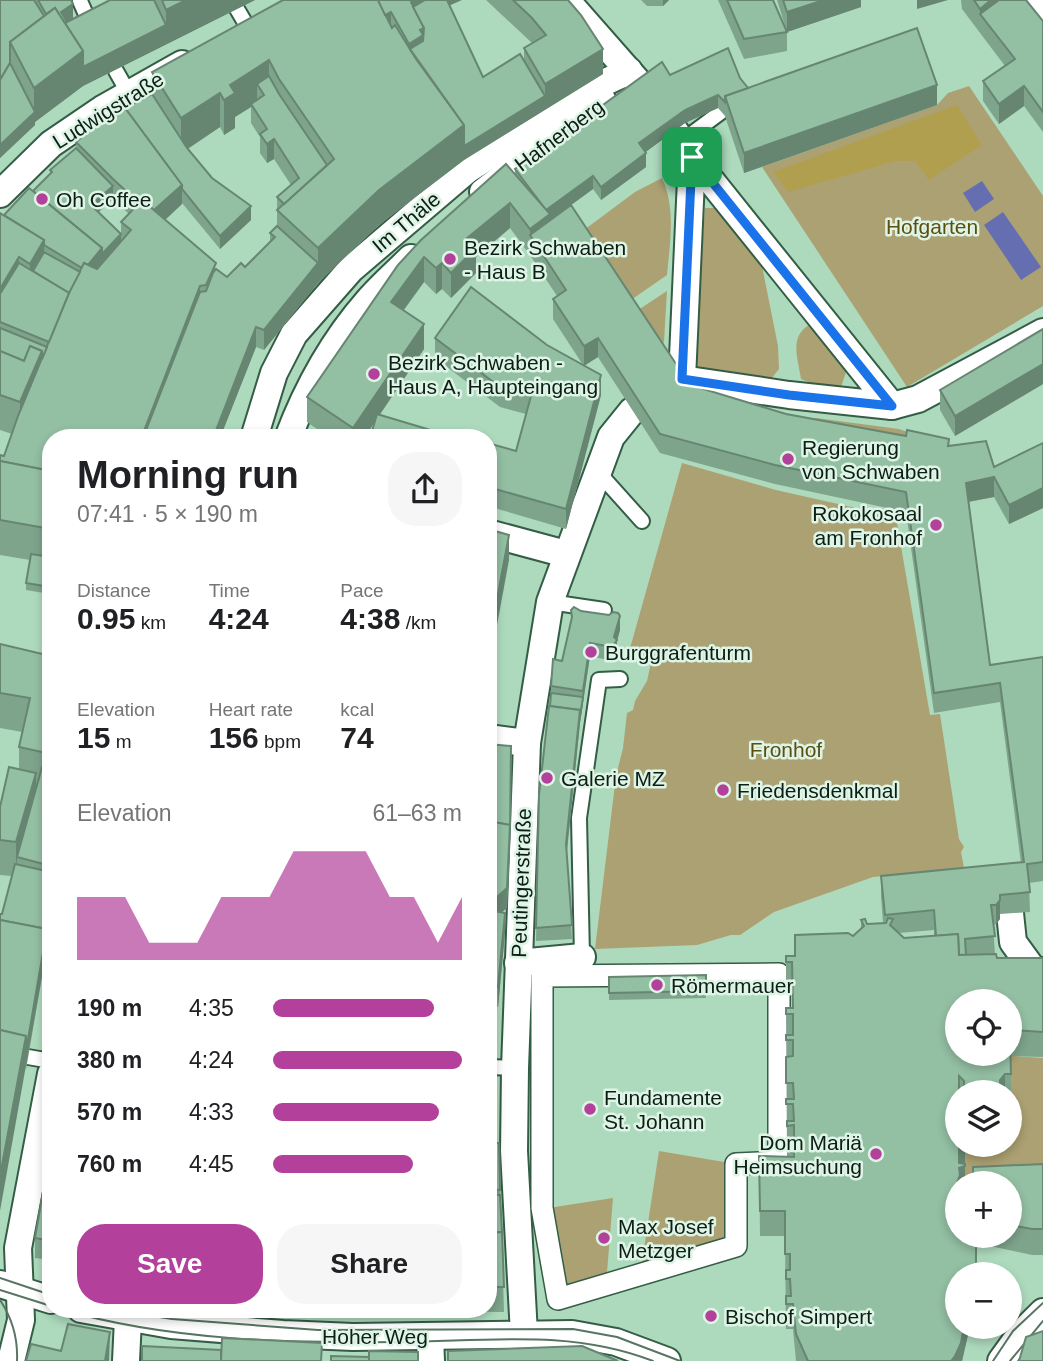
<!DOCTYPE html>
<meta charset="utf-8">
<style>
:root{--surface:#fff;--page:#f6f6f6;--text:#202124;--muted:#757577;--accent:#b3409b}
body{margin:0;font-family:Helvetica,sans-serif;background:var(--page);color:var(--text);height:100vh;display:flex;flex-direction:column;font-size:26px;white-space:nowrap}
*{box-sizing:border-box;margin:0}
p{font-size:23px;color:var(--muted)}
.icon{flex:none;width:38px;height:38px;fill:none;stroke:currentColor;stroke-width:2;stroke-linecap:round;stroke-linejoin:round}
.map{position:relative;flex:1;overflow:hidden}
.sheet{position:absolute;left:42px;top:429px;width:455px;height:889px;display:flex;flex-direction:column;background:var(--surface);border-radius:28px;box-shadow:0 4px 10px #0003}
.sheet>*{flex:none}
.fabs{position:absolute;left:945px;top:989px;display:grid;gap:14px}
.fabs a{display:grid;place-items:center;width:77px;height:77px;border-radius:50%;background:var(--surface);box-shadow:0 4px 10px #0003;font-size:35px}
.pin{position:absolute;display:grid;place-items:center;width:60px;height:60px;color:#fff;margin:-30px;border-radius:14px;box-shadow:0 4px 10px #0006}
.round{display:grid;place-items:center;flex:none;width:74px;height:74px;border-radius:28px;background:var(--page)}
.headline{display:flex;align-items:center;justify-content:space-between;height:119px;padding:0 35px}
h1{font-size:38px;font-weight:800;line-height:52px}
.metrics{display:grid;grid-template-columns:repeat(3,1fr);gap:10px;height:119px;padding:7px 35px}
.metrics div{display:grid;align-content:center}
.metrics b{font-size:30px;font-weight:800}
.metrics small{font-size:19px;font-weight:400}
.metrics p{font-size:19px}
.chart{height:196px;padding:14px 35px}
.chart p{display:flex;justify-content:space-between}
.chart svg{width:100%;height:126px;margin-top:7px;fill:var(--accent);opacity:.7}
.primary-button{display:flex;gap:14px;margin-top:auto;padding:14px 35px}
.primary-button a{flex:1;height:80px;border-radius:28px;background:var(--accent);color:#fff;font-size:28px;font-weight:800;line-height:80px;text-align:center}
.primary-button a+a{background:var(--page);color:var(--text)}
ul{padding:0 35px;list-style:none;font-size:23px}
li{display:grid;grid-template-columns:112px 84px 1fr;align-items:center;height:52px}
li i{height:18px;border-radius:9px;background:var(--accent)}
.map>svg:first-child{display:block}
</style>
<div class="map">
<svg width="1043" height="1361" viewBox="0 0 1043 1361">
<rect width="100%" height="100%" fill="#addabd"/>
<g fill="#aca172">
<path d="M969,86L1043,196V306L907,387L762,167L937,105L948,93Z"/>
<path d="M662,178C676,208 670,242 667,275L628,302L584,230L635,192Z"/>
<path d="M705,208H715L720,211L761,261L778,346L779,369L771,379L693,370Z"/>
<path d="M667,291L664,341L661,353L635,312Z"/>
<path d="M809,325L844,361L847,369L841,387L813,384L801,379C798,358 789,337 809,325Z"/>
<path d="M816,418L899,429L910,433L939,456L803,424Z"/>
<path d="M682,463L776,490L896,517L930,715L940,714L959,839L964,847L961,852L964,868L873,877L774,912L740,935H731L697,945L595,949L616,776L623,748L627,713L633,710L635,701L647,681L652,658L629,652Z"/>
<path d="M999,1055L1043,1058V1190L1010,1183H960L959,1145L1010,1144V1065Z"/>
<path d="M659,1151L736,1164V1246L640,1275Z"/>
<path d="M613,1198L606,1285L558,1299L542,1209Z"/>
</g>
<path fill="#b19f50" d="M957,105L982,145L929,180L915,161H896L788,192L773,172Z"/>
<g fill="#656eb0">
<path d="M982,181L994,199L975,212L963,193Z"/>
<path d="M1003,212L1041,267L1021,280L984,225Z"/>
</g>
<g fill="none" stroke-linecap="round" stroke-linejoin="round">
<defs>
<g id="service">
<path d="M80,1L92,28"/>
<path d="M237,9L254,38"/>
<path d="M116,71L129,94"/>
<path d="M682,141L721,112"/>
<path d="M598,472L642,521"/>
<path d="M550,602L604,610"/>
<path d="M582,957L579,818L599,680L620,679"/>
<path d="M28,1057L51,1061"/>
<path d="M488,1067L515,1068"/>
</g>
<path id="pedestrian" d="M779,974V1162L736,1164V1246L558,1299L542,1208V976Z"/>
<g id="minor">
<path d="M566,0L639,83"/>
<path d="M1031,0L1043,16"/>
<path d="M675,131L692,157L892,406L789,395L682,379"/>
<path d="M483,192L603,101"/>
<path d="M0,194L51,144L104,108L182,64"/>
<path d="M682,379L692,157"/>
<path d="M892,406L918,399L1043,332"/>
<path d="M254,438L274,373L294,334L351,269L467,170L601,84L629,71"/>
<path d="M288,438C307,388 333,341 368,301C381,286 397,272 411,258"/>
<path d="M488,533L566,554"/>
<path d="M488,738L527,743"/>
<path d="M1010,913L1013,942L1034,971H1043"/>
<path d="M518,963L582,957"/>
<path d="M0,1284L51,1300"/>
<path d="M81,1309L171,1325L283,1334L353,1337L572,1334L616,1342L667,1361"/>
<path d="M524,1334L514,1151L515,1068L527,743L550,602L611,437L632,411"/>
<path d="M430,1336L431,1361"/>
<path d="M11,1361L21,1320L18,1248L51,1074"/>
<path d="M126,1361L128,1319"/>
<path d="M1001,1361L1019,1336L1043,1312"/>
</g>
</defs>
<use href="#service" stroke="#345d45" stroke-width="18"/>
<use href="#pedestrian" stroke="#345d45" stroke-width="24"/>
<use href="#minor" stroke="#345d45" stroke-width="30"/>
<use href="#service" stroke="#fff" stroke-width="14"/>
<use href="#pedestrian" stroke="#fff" stroke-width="21"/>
<use href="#minor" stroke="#fff" stroke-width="26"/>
<g stroke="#577562" stroke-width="2">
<path d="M0,1278L51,1295"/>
<path d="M0,1290L51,1306"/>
<path d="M0,1300C12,1318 18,1339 17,1361"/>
<path d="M60,1309C170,1341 288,1343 402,1342C488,1341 571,1329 653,1361"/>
<path d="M108,1309L172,1319L318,1330L573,1329L617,1337L680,1361"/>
<path d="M993,1361L1013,1331L1043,1303"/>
<path d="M1010,1361L1043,1321"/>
</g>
</g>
<g fill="#7ea48c" fill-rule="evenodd">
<path d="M0,0H71L73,18L67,22L110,0H255L83,86L35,122V125L0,158Z"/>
<path d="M283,0L449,5L483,77L524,60V48L532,43L486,0H568L603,74L464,160L379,225L318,283L264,350L256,347L220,438H51V588L50,594L26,590V583L30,560L0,555V455L4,456L12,434L0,430V214L4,215L33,191L50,175V170L76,148V142L125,108L152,94V72ZM251,107V123L260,137V153L267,163L274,159L291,185L277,197V226L270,233V242L245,267L227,277L216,269L165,220L182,204V203L220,249L251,220L212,178L188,149L220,127L224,135L235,128V117ZM113,199L129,214L121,222V234L98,212Z"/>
<path d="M641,0H669L663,6H647Z"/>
<path d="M718,0H773L787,32V51L744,59Z"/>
<path d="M777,0H861V7L787,32Z"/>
<path d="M961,0H1026L1043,21V132L1024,106L999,124L983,101V81L1005,66L962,9Z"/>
<path d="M670,75L740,78L748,88L937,105L744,173L725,116L718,108L685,123L645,152L646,167L601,200L593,189L571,205L690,385L786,414L949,446L994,467L1043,443V508L1009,524L994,497L969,502L990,665L1043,657V881L1029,883L1030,912L1000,914V919L996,924L993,925L995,954L997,958H1043V1057L1011,1056V1099H1010V1092H957V1144H965V1183L957,1236H1010V1183L1043,1164V1255H1032L976,1243L957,1326L977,1327H972L971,1332L968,1335L962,1361H796L793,1329H786L785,1236H760L759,1156L787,1157L786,1008H792V988H786V956H795L853,936L861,928V920L867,924L883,923L881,896V876L1021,863L1000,702L934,713L906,512L775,484L660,453L598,357L584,365L601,395L566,529L488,506V447L489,452L516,451L526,414L500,407L435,358V338L547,345L583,365L553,319V299L557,296L530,255L510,228L476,257V273L451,298L442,289L436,294L424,282L404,310L424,349L364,438H330L307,422V397L398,265L515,174V169ZM934,930V936L904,938L899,933ZM1010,1001V1054H957Z"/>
<path d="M1043,329V384L955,436L940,410V390Z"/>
<path d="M571,610L581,611L620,630L617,641V654L612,661L590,656L580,723L567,852L572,939L536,941L539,795L550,706L553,659L562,661L571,624Z"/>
<path d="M0,644L51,656V934L47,948L26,1070L2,914L12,876L0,875V840L19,769V747L22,732L0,728Z"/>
<path d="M488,744L511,746L510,844L507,908L501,913L505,933L498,1007L488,1006Z"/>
<path d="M706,975V998L609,1000V977Z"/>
<path d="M488,1058L493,1143H499L504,1312L418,1311V1309H488Z"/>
<path d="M51,1188V1260L35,1258V1238Z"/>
</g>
<g fill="#678672">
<path d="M186,0H255L83,86L35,122V125L0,158V145L34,113V88L83,51L166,25V10Z"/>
<path d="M414,0H442L416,18L411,2Z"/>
<path d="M444,0H462L444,8Z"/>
<path d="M663,0H669L663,6Z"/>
<path d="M824,0H861V7L787,32V12Z"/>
<path d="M917,0H948L917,9Z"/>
<path d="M991,0H1016L980,14V34V9Z"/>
<path d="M73,4V18L61,25V12Z"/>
<path d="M391,12V32L380,18Z"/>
<path d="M424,28L423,55L409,63V44L420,30Z"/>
<path d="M603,49V74L464,160V146L545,96V84Z"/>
<path d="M269,60V95H264L257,84V103L251,104V107L235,117V128L224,135V100L230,85Z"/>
<path d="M937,85V105L744,173V153Z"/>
<path d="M1024,86V106L999,124V104Z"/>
<path d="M220,93V127L181,153V118Z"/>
<path d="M718,95V108L685,123L639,157V143L685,110Z"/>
<path d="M464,125V160L379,225L318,283L264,350V330L318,263V248L379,190Z"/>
<path d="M274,139V159L267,163V144Z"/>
<path d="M646,153V167L601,200V187Z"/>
<path d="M593,176V189L530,235V229L546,210Z"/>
<path d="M182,185V204L151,233V213Z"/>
<path d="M113,186V199L91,219V205Z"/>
<path d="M510,203V228L476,257V273L451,298V273L467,238Z"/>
<path d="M251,206V220L220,249V236Z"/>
<path d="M121,234V247L20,437V402L42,351V372L84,269L102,248Z"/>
<path d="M44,240V265L30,275V264Z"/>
<path d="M19,257V282L0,314V289Z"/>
<path d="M424,257V282L391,327V302Z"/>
<path d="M442,263V289L436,294V268Z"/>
<path d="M200,286V311L151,438H142Z"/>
<path d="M424,324V349L364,438H353V428Z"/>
<path d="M256,327V347L220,438H213Z"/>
<path d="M598,338V357L584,366V346Z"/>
<path d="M1043,364V384L955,436V416Z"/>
<path d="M601,375V395L566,529V509Z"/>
<path d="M994,477V497L966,502V483Z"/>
<path d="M1043,488V508L1009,524V505Z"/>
<path d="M509,535V560L488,674V648Z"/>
<path d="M620,616V630L617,641V654L612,661L614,637Z"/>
<path d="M590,643V656L580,723L566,858V844L580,710Z"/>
<path d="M511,746L510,844L507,908L497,916V897Z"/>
<path d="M36,773V808L17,857L16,877V842Z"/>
<path d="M1000,900V919L996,924V905Z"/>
<path d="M505,913V933L498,1007V987Z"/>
<path d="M51,920V934L47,948L0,1211V1176L26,1036L47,929Z"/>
<path d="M1005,1074V1092H1000V1080Z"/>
<path d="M959,1144H965V1183H957V1206L955,1188Z"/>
<path d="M964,1326H972L971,1332L968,1335L962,1361H951Z"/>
<path d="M110,1332L109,1361H105Z"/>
</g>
<g fill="#93bfa3" stroke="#678672" stroke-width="2">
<path d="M0,0H34L44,16L10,42V63L0,80Z"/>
<path d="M38,0H71L73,4L61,12L67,22L65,23L55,8L46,14Z"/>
<path d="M110,0H154L166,25L83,67V51L65,23Z"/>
<path d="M162,0H186L166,10Z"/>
<path d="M283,0H378L392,28L395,25L416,59L464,125L379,190L318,248L277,210L334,159L279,79L269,60L230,85L235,93L224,100L220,93L181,118L152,72Z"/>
<path d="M378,0H414L411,2L424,28L420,30L423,35L409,44L391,12L385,15Z"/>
<path d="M425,0H447L483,77L520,54L545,96L464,146V125L410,49L423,41L424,28L413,7Z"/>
<path d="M513,0H568L581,15L603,49L545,84L524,48L546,35L532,18Z"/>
<path d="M727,0H773L787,32L744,39Z"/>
<path d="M783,0H824L787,12Z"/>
<path d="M974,0H991L980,9Z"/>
<path d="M999,0H1026L1043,21V112L1024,86L999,104L983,81L1015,59L980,14Z"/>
<path d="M55,8L83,51L34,88L10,42Z"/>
<path d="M917,28L937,85L744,153L725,96Z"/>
<path d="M728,48L740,78L748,88L725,96V102L718,95L685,110L639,143L646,153L601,187L593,176L546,210L515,169L662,62L670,75Z"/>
<path d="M10,63L35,112L0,145V80Z"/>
<path d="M269,76L279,94L327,165L284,204L277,197L299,178L274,139L267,144L260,134L267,129L251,104L264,95L257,84Z"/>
<path d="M152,94L187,148L212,178L251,206L220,236L182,189V185L125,108Z"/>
<path d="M122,104L182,185L154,210L142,200L139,203L113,179L76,142Z"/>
<path d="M76,148L113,186L91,205L121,234L102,254V248L33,191L52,172L50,170Z"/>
<path d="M506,164L550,214L530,229L510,203L467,238L476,248L451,273L442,263L436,268L424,257L391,302L424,324L353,428L307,397L398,265L421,240Z"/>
<path d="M29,188L102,248L88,265L84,263L82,268L44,245V240L4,215Z"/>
<path d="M142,200L216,263L206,285L200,286L142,436L129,434V438H51V471L0,461V455L4,456L18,416L71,288L84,263L97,269L131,230L121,222Z"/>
<path d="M571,205L690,385L786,414L906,436L907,430L949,439L948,446L986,441L994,467L1043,443V488L1009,505L994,477L966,483L990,665L1043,657V862L1027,864L1030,892L1000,895V900L996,905H991L995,936L965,939L966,955H959L958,934L936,936L934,910L885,915L881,876L1024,862L1000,683L934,693L906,492L775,465L660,434L598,338L584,346L553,299L566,290L530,235Z"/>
<path d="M0,213L44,240L30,264L19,257L0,289Z"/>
<path d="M277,226L318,263L264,330L256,327L213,438H143L200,292L206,291L213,273L216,269L227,277L241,263L245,267L275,237L270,233Z"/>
<path d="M44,252L80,272L69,293L33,271Z"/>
<path d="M19,263L69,293L49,342L0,322V294Z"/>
<path d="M471,287L547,345L601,375L566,509L488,487V454L491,444L516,451L531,396L500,387L435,338Z"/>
<path d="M0,328L47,347L42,359V351L30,346L24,361L0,351Z"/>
<path d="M1043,329V364L955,416L940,390Z"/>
<path d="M30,346L42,351L20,402L0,395V351L24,361Z"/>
<path d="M377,414L457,438H370Z"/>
<path d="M0,461L51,471V529L0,520Z"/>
<path d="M488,529L509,535L488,648Z"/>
<path d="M31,554L51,557L50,587L26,583Z"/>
<path d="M574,607L581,611L609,615L613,612L618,613L620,616L614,637L617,640L612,647L590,643L583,691L551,686L553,659L562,661L572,617L571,610Z"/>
<path d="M0,644L51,656V754L19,747L30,698L0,693Z"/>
<path d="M551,693L583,697L580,716V710L550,706Z"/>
<path d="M549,706L580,710L566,844L572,925L536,928L539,795Z"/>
<path d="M488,744L511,746L510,831V825L488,821Z"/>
<path d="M9,767L36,773L16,842L0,840V807Z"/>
<path d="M42,767L51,769V866L17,857Z"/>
<path d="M488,821L510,825L507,888L497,897L488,893Z"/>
<path d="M15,864L51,872V920L47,935V929L0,920V914H2Z"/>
<path d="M488,910L505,913L498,987H488Z"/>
<path d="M888,918L893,919L890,925L904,938L958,934L959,955L996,954L997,958H1043V1032L1010,1030V1001H957V1054H1010V1040L1011,1074H1005L1000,1080V1086H964V1081L959,1076V1092H957V1144H965L959,1147V1163L965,1164V1166L959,1168L960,1175L955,1188H957V1236H976V1274H957V1326H964L961,1343L955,1356L951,1361H808L796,1334L793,1304H786V1296H791L790,1279H786V1270H790V1254H785V1211H760L759,1156L794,1157V1147H787V1143H794V1125L787,1126V1121H794L793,1104H786V1099H794L793,1083H786V1057L793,1056V1040H786V1035H793V1014H786V1008H793L792,962H786V956H795V935L848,933L853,936L864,926L861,920L865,919L867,924L886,923Z"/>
<path d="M0,920L47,929L26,1051V1036L0,1030Z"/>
<path d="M706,975V991L609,993V977Z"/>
<path d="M0,1030L26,1036L0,1176Z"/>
<path d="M488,1058H493V1143H499L500,1190L488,1189Z"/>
<path d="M1043,1164V1229H1032L1010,1225V1183H973V1167Z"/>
<path d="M44,1186L51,1188V1241L35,1238Z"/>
<path d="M488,1195H500L502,1232L488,1233Z"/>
<path d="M502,1232L504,1287H488V1233Z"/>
<path d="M68,1324L110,1332L105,1361H26L31,1344L61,1351Z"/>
<path d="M1043,1331V1361H1019L1026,1337Z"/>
<path d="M222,1338L322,1343L321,1361H221Z"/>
<path d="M142,1346L221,1350V1361H142Z"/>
<path d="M582,1346L618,1361H448V1351Z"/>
<path d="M369,1351L418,1352V1361H369Z"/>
<path d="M331,1356L369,1357V1361H331Z"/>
</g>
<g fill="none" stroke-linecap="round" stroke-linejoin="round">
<defs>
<path id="route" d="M692,157L892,406L789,395L682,379Z"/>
</defs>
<use href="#route" stroke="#fff" stroke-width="14"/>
<use href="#route" stroke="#1a73e8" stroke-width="9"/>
</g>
<g fill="#b3409b" stroke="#def4e6" stroke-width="2.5">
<circle cx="42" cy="199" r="7"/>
<circle cx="450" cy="259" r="7"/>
<circle cx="374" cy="374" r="7"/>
<circle cx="788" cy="459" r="7"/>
<circle cx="936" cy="525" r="7"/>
<circle cx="591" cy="652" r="7"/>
<circle cx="547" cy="778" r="7"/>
<circle cx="723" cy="790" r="7"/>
<circle cx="657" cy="985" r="7"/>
<circle cx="590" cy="1109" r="7"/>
<circle cx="876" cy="1154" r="7"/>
<circle cx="604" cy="1238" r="7"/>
<circle cx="711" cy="1316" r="7"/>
</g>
<g text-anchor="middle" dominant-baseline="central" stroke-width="5" stroke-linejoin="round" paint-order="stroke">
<g font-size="21" fill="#0d1e14" stroke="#def4e6">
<text transform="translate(108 110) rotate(-32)">Ludwigstraße</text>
<text transform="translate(559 135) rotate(-37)">Hafnerberg</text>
<text transform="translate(406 222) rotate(-40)">Im Thäle</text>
<text transform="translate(521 883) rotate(-88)">Peutingerstraße</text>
<text x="375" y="1336">Hoher Weg</text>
</g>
<g font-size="21" fill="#0d1e14" stroke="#def4e6" text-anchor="start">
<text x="56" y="199">Oh Coffee</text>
<text x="464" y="247">Bezirk Schwaben<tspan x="464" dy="24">- Haus B</tspan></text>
<text x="388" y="362">Bezirk Schwaben -<tspan x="388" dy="24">Haus A, Haupteingang</tspan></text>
<text x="802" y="447">Regierung<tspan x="802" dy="24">von Schwaben</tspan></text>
<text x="922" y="513" text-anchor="end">Rokokosaal<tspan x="922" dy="24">am Fronhof</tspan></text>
<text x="605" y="652">Burggrafenturm</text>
<text x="561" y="778">Galerie MZ</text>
<text x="737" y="790">Friedensdenkmal</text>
<text x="671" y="985">Römermauer</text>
<text x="604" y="1097">Fundamente<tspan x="604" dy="24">St. Johann</tspan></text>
<text x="862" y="1142" text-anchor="end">Dom Mariä<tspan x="862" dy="24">Heimsuchung</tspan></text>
<text x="618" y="1226">Max Josef<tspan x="618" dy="24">Metzger</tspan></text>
<text x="725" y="1316">Bischof Simpert</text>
</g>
<g font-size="21" fill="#5b4e10" stroke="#def4e6">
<text x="932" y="226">Hofgarten</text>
<text x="786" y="749">Fronhof</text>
</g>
</g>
</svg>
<div class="fabs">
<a><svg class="icon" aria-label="locate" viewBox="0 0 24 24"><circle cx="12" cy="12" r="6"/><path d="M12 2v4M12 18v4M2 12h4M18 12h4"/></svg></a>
<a><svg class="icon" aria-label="layers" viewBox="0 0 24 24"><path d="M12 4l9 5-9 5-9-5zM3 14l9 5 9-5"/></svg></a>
<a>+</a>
<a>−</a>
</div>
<div class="pin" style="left:692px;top:157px;background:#1e9e55"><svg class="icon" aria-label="arrive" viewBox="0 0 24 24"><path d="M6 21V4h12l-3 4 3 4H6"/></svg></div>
<section class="sheet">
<div class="headline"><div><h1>Morning run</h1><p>07:41 · 5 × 190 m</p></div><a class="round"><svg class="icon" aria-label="share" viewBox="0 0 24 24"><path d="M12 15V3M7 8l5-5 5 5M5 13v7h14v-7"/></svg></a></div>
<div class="metrics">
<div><p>Distance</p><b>0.95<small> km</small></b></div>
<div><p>Time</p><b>4:24</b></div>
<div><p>Pace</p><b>4:38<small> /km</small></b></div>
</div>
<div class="metrics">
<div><p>Elevation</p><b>15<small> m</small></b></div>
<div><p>Heart rate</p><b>156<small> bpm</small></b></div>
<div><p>kcal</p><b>74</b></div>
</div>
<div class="chart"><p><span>Elevation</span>61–63 m</p>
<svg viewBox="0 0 160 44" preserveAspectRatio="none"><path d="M0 44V22L10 22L20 22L30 38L40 38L50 38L60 22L70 22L80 22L90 6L100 6L110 6L120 6L130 22L140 22L150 38L160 22V44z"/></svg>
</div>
<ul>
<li><b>190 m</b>4:35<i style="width:85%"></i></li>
<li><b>380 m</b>4:24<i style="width:100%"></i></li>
<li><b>570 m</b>4:33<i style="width:88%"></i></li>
<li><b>760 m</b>4:45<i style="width:74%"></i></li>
</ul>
<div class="primary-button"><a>Save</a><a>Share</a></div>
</section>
</div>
